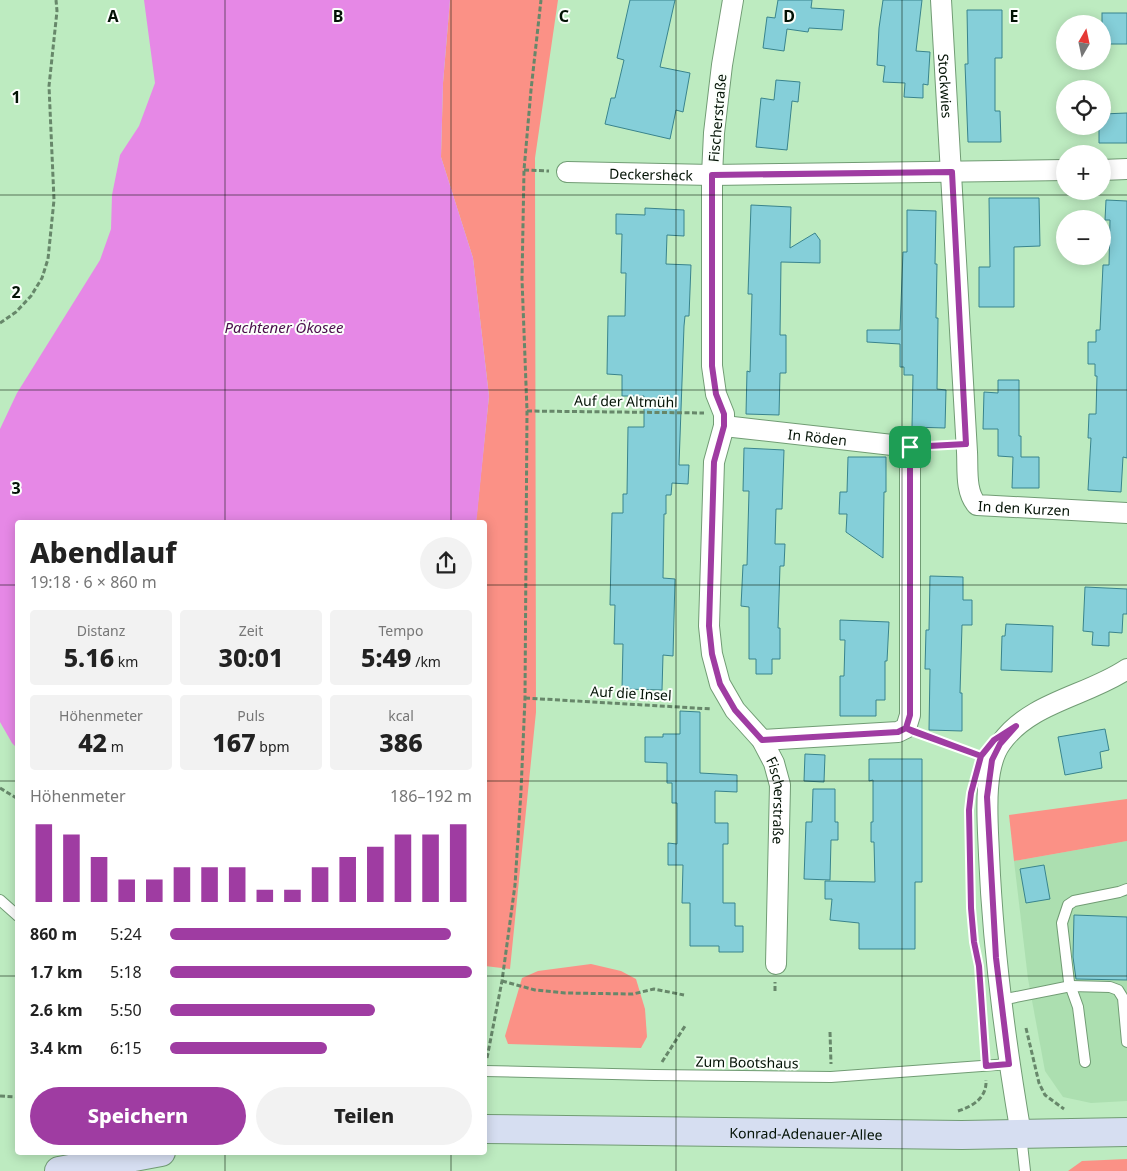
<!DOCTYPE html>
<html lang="de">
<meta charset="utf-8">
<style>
:root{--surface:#fff;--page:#f2f2f2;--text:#222;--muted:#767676;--accent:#9f3ca2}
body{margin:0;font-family:"Noto Sans",sans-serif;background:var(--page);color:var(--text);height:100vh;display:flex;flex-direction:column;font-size:19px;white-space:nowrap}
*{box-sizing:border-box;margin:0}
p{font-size:16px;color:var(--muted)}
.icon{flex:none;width:28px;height:28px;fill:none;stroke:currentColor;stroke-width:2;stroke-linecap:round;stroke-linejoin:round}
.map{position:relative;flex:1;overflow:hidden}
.side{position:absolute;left:15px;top:520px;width:472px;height:635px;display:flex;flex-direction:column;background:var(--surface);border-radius:5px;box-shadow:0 2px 12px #0003}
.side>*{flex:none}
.needle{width:32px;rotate:9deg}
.fabs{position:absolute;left:1056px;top:15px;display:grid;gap:10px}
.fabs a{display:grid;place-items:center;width:55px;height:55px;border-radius:50%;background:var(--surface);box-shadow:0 2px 12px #0003;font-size:25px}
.pin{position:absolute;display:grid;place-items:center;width:42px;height:42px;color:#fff;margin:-21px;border-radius:10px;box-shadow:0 2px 8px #0006}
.round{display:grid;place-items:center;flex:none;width:52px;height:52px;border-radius:26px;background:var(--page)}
.headline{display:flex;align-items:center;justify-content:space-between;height:85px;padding:0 15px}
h1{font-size:28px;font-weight:800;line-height:38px}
.stats{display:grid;grid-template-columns:repeat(3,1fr);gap:8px;height:85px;padding:5px 15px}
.stats div{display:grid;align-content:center;border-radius:5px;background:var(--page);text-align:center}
.stats b{font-size:25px;font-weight:800}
.stats small{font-size:14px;font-weight:400}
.stats p{font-size:14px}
.chart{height:140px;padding:10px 15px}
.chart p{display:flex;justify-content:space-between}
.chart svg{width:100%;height:90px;margin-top:5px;stroke:var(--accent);stroke-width:6}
.cta{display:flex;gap:10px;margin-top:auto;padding:10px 15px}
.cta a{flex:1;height:58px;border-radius:30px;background:var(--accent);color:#fff;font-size:20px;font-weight:800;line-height:58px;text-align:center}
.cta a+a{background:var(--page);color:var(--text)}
ul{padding:0 15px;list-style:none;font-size:16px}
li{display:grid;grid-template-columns:80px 60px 1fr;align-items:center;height:38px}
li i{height:12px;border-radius:6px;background:var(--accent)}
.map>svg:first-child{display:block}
</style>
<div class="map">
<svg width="1127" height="1171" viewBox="0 0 1127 1171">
<rect width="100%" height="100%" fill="#bdebc0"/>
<path fill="#acdfb0" d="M1127,841V1101L1091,1103L1063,1097L1045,1071L1028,979L1014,861Z"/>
<g fill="#fb9186">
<path d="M450,0H558L535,158L536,712L510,969L485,966V522H476L489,396L473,258L441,157L443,83Z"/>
<path d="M1127,799V841L1014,861L1009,815Z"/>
<path d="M591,964L621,971L636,979L645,1009L647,1037L641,1048L508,1044L505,1036L522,978L538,971Z"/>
<path d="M1127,1159V1171H1068L1082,1161Z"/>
</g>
<path fill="#e688e6" d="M144,0H450L443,83L441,157L473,258L489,396L477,516L476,522H18L17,748L12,743L0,722V429L17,393L100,260L111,229L112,195L120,155L139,126L155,83Z"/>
<g fill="#85cfd9" stroke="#39848d">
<path d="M630,0H675L660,67L690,73L683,112L676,110L670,139L605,124L611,98H615L624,60L617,58Z"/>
<path d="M778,0H812L811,8L844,10L842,30L809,28L808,32L787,29L784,51L763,48L767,17L775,18Z"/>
<path d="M883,0H922L916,51L930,52L928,85L923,84V98L904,97L905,83L883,82L885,66L877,65L879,28Z"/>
<path d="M967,10H1002V58H995V111H1000L1001,142H968L965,64H968Z"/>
<rect x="1102" y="13" width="25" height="31"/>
<path d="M776,80L800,82L798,102L792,101L787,150L756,147L761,98L774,100Z"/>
<path d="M1127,113V143H1099V126H1102V114Z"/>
<path d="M989,198H1039L1040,246L1014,247V307H979V267H990Z"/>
<path d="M1106,200L1127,201V458L1123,457L1121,492L1088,490L1091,438H1088L1089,414H1096L1097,376H1095V364H1088V342H1096V330H1100L1103,265H1109L1110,220H1105Z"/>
<path d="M751,205L791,207L790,248L815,233L820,240V263L781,262L780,335H786V373H780L779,415L746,414L747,371L750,372L752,294H748Z"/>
<path d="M645,208L684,210V236L667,235L666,264L691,265L689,316H685L684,326L679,465H689L688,484L672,483L671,495H666V514H664L663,578L675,579L673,656L663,655L662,690L622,689L623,644H614L615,605H610L612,513H623V494H627L628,427H644V396H622V375L607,374L608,316H625L626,273H621L622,234H616V214L645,215Z"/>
<path d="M907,210L936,211L935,264H937L936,318H938L937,389L946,390L945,428L912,427L913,375H904V367H900V344L867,342V330H900L903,252H907Z"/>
<path d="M998,380H1019V436H1021V457H1039V488H1012L1013,457L998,456V429H983L984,392L998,393Z"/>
<path d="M744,448L784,450L782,509H776L775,544H785L784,566H780L778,628H780V659H772V674H756V659H749V607L741,606L743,565H747L749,491H743Z"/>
<path d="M848,457H886V492H884L883,558L846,532L847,514H839L840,492H847Z"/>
<path d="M930,576L963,577V600H972V625H962L960,693H962V731L929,730L930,669H925L926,630H929Z"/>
<path d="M1085,587L1127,589V614H1123L1122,633L1109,632V646L1092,645L1093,632L1083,631Z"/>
<path d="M840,620L889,622L887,661H885V700H876V716H840V676H844L845,640H840Z"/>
<path d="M1006,624L1053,626L1052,672L1001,670L1002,636H1005Z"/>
<path d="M680,711L700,712V773L737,775V792L715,791V823H728V844H723V903H735V926H743V952H719V946H690V903H682L683,865H668V843L677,844V803H672V783H667V763L645,762V737H663V734H680Z"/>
<path d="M1105,729L1109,750L1100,752L1102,768L1065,775L1058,737Z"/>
<path d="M805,754L825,755L824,782L804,781Z"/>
<path d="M869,759H922V882H915V949H859V923L830,920L832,899H825V881L875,882L874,842H871V822H873V780L869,781Z"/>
<path d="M813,789H835V822H838V840H831L830,880L804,879L806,822H812Z"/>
<path d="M1044,865L1050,899L1026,903L1020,869Z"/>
<path d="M1074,915L1127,917V980L1076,979L1073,957Z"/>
</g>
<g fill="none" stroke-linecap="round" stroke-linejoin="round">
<defs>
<g id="lane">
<path d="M0,900L18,916"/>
<path d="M1001,1000L1071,986L1110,987L1118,990L1123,998L1127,1042"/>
<path d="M1085,1062L1078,1007L1069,982L1062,923L1068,905L1074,901L1119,892L1127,889"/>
<path d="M485,1071L654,1075L831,1077L1009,1064"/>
<path d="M1021,1135L1025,1171"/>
</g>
<g id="street">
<path id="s1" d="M733,0L722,65L714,133L712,175V366L716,394L724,414V426L714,462L709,626L712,654L720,684L735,710L762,740L774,763L780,785L776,964"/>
<path id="s2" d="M941,0L967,452C968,469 965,492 977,505L1127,513"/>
<path d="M1102,170L1127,169"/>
<path id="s3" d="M567,172L712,175L1065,170"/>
<path id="s4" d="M724,426L910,447V715L906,728L898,732L762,740"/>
<path d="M1021,1134C1005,1041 993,949 989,855C988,824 982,769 1001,743C1030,702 1087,696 1127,669"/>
</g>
<g id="secondary">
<path id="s5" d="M485,1129L962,1135L1127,1132"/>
<path d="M59,1171L161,1152"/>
</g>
</defs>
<use href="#lane" stroke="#719c74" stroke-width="12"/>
<use href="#street" stroke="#719c74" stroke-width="22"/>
<use href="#secondary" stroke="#719c74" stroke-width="30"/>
<g stroke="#67876a" stroke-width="3" stroke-dasharray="5 2.5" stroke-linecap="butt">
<path d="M524,170L549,171"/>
<path d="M0,323L16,312L31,296L42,278L48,259L54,200L49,86L57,11L56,0"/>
<path d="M527,411L704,413"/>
<path d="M928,446L949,445"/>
<path d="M525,698L712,709"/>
<path d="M923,735L976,754"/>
<path d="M0,788L18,799"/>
<path d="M502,981L535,990L565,993L633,994L654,989L684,995"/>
<path d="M775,991V982"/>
<path d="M983,1025L985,1051"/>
<path d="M1026,1028L1039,1083L1045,1095L1064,1109"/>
<path d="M830,1032L831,1064"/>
<path d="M487,1058L502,981L515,885L521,791L525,698L527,411L522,279L524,170L531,90L541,0"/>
<path d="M662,1062L685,1026"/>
<path d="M0,1096L18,1097"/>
<path d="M958,1111C973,1106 987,1098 986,1080"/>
</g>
<use href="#lane" stroke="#fff" stroke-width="10"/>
<use href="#street" stroke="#fff" stroke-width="20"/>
<use href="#secondary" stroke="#d6def1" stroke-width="28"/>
</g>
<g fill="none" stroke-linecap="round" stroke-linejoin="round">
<defs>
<path id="route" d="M910,447V715L906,728L981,756L971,793L969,810L971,908L974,942L979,966L986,1066L1009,1064L996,958L987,797L992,760L1000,744L1016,726L994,740L981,756L914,732L906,728L898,732L762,740L735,710L720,684L712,654L709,626L714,462L724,426V414L716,394L712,366V175L952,172L966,444L910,447"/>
</defs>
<use href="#route" stroke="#fff" stroke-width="10"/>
<use href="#route" stroke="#9f3ca2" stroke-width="6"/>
</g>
<path fill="none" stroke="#031205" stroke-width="1" stroke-opacity="0.55" d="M225,0V522M451,0V522M676,0V1171M902,0V1171M0,195H1127M0,390H1127M0,585H18M485,585H1127M0,781H18M485,781H1127M0,976H18M485,976H1127M225,1152V1171M451,1152V1171"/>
<g text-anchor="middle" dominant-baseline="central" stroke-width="4" stroke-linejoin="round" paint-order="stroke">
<g font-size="14" fill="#031205" stroke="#fbfffb">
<text stroke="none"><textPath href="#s2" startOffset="86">Stockwies</textPath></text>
<text transform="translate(717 118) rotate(-85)">Fischerstraße</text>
<text stroke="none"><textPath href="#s3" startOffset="84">Deckersheck</textPath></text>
<text transform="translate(626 401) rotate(1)">Auf der Altmühl</text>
<text stroke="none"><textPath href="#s4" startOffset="94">In Röden</textPath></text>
<text stroke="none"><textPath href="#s2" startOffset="555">In den Kurzen</textPath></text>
<text transform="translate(631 693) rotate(3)">Auf die Insel</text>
<text stroke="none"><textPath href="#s1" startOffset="824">Fischerstraße</textPath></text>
<text transform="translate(747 1062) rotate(1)">Zum Bootshaus</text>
<text stroke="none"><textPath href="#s5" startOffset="321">Konrad-Adenauer-Allee</textPath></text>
</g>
<g font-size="15" font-style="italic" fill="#490e4b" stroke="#fbfffb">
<text x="284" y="327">Pachtener Ökosee</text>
</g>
</g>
<g font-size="16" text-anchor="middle" font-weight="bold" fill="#031205" stroke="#fbfffb" stroke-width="4" stroke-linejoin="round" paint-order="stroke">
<text x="113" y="22">A</text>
<text x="338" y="22">B</text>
<text x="564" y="22">C</text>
<text x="789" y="22">D</text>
<text x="1014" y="22">E</text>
<text x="16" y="103">1</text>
<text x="16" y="298">2</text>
<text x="16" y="494">3</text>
</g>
</svg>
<div class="fabs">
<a><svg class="needle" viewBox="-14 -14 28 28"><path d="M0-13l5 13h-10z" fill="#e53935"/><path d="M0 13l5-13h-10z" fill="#767676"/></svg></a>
<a><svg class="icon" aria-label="locate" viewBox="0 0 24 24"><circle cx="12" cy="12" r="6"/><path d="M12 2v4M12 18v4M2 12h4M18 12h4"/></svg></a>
<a>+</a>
<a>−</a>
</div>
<div class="pin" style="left:910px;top:447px;background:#1e9e55"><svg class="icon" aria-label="arrive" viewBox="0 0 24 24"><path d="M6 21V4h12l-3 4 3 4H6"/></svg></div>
<section class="side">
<div class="headline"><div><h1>Abendlauf</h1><p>19:18 · 6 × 860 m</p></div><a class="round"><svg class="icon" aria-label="share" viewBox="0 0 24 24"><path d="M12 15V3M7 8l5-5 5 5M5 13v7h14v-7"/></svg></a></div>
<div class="stats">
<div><p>Distanz</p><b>5.16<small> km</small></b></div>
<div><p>Zeit</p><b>30:01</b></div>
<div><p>Tempo</p><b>5:49<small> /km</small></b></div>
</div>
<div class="stats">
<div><p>Höhenmeter</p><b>42<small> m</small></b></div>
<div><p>Puls</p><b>167<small> bpm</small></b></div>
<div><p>kcal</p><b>386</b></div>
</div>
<div class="chart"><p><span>Höhenmeter</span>186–192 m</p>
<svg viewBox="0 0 160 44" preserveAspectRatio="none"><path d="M5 44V6M15 44V11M25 44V22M35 44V33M45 44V33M55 44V27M65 44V27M75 44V27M85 44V38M95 44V38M105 44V27M115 44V22M125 44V17M135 44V11M145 44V11M155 44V6"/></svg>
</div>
<ul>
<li><b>860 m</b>5:24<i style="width:93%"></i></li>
<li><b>1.7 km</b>5:18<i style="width:100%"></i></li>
<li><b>2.6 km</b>5:50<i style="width:68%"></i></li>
<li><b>3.4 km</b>6:15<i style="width:52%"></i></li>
</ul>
<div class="cta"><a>Speichern</a><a>Teilen</a></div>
</section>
</div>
